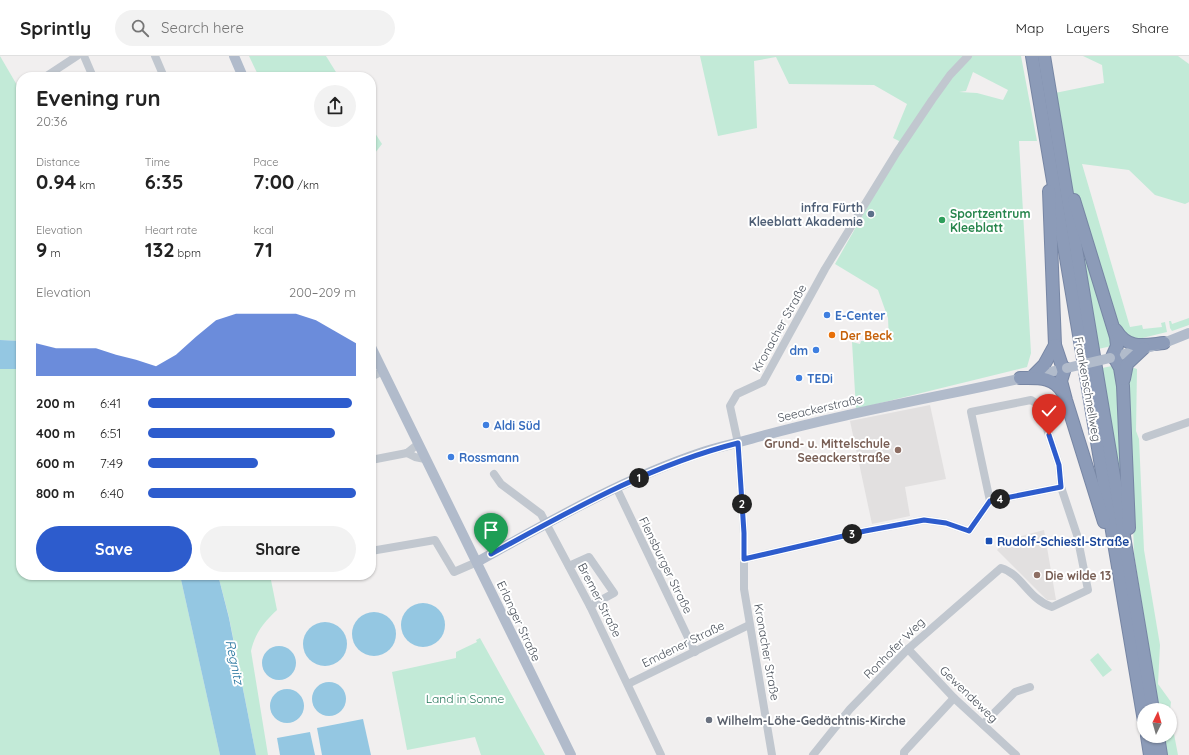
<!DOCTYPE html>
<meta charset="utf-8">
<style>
:root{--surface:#fff;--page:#f2f2f2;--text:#222;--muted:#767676;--line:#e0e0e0;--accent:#2d5ccd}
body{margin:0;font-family:Quicksand,sans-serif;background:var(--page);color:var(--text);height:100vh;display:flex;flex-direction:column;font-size:15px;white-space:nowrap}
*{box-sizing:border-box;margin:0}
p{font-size:13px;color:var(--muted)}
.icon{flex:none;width:22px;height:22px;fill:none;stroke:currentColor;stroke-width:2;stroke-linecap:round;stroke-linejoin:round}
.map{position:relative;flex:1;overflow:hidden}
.side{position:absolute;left:16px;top:16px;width:360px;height:508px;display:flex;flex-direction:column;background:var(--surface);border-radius:16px;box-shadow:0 1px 3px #0004}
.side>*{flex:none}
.needle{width:26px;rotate:5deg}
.controls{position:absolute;left:1137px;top:647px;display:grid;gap:8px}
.controls a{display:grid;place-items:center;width:40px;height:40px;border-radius:50%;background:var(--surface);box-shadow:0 1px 3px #0004;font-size:20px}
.pin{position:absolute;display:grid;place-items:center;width:34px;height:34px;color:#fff;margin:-41px -17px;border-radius:50% 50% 50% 0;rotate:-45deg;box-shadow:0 0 4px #0007}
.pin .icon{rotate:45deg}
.km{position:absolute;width:20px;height:20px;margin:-10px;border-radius:50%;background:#222;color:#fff;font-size:11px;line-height:20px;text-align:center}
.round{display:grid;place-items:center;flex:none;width:42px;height:42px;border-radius:21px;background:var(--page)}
.headline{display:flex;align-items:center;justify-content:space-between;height:68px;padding:0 20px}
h1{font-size:22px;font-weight:800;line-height:30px}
.figures{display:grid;grid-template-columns:repeat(3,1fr);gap:6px;height:68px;padding:4px 20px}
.figures div{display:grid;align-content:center}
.figures b{font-size:20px;font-weight:800}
.figures small{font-size:11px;font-weight:400}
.figures p{font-size:11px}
.chart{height:112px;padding:8px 20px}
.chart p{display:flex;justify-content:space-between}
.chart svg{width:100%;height:72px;margin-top:4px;fill:var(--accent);opacity:.7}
.action{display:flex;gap:8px;margin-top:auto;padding:8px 20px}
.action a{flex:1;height:46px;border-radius:24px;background:var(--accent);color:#fff;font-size:16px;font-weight:800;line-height:46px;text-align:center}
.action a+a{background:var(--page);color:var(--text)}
ul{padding:0 20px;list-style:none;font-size:13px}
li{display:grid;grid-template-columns:64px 48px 1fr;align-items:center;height:30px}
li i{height:10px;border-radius:5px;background:var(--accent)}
header{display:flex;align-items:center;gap:24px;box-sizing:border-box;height:56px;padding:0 20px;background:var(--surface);border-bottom:1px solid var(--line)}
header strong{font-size:19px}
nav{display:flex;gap:22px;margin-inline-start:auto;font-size:14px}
.search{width:280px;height:36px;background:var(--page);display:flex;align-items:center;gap:10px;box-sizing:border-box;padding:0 14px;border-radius:22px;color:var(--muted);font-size:15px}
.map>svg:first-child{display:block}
</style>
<header>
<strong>Sprintly</strong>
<div class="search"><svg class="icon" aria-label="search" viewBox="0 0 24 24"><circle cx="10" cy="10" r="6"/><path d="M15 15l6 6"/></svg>Search here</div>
<nav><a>Map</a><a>Layers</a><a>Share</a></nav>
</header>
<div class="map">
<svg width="1189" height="699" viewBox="0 0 1189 699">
<rect width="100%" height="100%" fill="#f1efef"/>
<g fill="#e2e0e0">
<path d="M930,349L946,423L905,431L910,460L872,468L850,365Z"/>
<path d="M1044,474L1056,544H1047L997,494L1007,484Z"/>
</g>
<g fill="#c2ead7" fill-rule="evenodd">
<path d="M0,0L21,36V285L0,284Z"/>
<path d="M249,0H326L339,21H259Z"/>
<path d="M700,0H1021L1037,85H1019L1031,297L1027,311L856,353L852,286L860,288L861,285H889L888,262L878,234L835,208L894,104L899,85L893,82L907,48L874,29L789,28L776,1L754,5L757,72L718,80ZM973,16L1008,34L1003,44L977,37L959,36L966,35Z"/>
<path d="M1083,0H1178L1189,8V146L1185,148L1155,139L1129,114L1082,108L1130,271L1142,269L1143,273L1162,271L1161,267L1165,266L1167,276L1138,283L1120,277L1072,132L1055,37L1104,27L1102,9Z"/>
<path d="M371,71L382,88L371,102Z"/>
<path d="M1078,163L1113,280L1112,290L1098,293Z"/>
<path d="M1189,262V269L1172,275L1170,272L1169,265H1171L1172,268Z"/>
<path d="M1112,310L1116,313L1119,325L1123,443L1102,312Z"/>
<path d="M1131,311L1137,313L1136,375L1139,383L1144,494L1160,589L1158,628L1171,646L1170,654H1159L1134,498L1128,317Z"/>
<path d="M21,312V519H180L220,699H0V313Z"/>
<path d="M218,519H270L277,554C264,566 255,577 251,595L268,699H256L229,561Z"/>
<path d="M480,582L545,699H481L475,681L407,694L392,616L456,602V596L477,586L476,584Z"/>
<path d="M1098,597L1112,614L1103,621L1090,604Z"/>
<path d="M1170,657L1178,699H1167L1163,680H1170Z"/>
</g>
<g fill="#94c7e2">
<path d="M0,284L21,285V313H0Z"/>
<path d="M180,519H218L229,562L256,699H220Z"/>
<circle cx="423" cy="569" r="22"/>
<circle cx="374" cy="578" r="22"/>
<circle cx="325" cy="588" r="22"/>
<circle cx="279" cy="607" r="17"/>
<circle cx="329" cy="643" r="17"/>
<circle cx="287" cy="650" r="17"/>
<path d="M363,663L371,699H322L317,672Z"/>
<path d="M310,676L315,699H280L277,682Z"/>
</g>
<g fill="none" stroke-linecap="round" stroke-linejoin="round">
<defs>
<g id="highway">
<path d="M1032,0L1144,665"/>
<path d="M1044,0L1153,654"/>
<path d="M1049,135L1055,289L1063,313"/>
<path d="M1074,144L1116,281L1117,290L1112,301"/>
<path d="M1116,274C1128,294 1144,289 1164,287"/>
<path d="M1114,301L1120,312L1123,330L1129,472"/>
<path d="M1065,312L1061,325L1066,344L1104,466"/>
<path d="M1034,319L1044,309L1055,289"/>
<path d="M1020,322C1037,322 1054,320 1063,337"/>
<path d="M1124,323L1127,308L1144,292"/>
<path d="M1147,680L1150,699"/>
<path d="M1158,680L1161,699"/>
</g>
</defs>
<use href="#highway" stroke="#7786a4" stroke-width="14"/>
<g stroke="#c1c7cf" stroke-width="8">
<path d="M84,0L93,21"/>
<path d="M155,0L164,21"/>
<path d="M45,21L77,0"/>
<path d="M371,321L383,315"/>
<path d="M1146,381L1189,366"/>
<path d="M407,397L415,401L425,403"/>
<path d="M371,404L407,397L418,388"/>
<path d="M494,418L501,428L541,458L590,550L661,699"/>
<path d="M617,433L695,596"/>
<path d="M371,495L435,484L454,516L477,506"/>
<path d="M744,503L865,475L924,464L946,467L969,475L990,445L1061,431"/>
<path d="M569,510L589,501L614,537L590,550"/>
<path d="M908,593L954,642L1016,699"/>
<path d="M628,628L749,569"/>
<path d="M983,668L1015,636L1030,631"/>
<path d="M772,699L744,533V477L738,387L730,350L737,338L763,326L825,213L897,96L932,44L950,19L968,0"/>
<path d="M813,699L850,653L908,593L1001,512C1022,518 1028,543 1052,551L1088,534L1077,479L1061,431L1059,409L1039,349L1031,344L971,356L990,445"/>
<path d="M904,699V696L954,642"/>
</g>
<g stroke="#b1bbcb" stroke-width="10">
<path d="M234,0L243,21"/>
<path d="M371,291L571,699"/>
<path d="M1110,302L1164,287L1189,277"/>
<path d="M477,506C547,467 623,423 700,397C717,391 734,388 751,383C855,354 962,337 1067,312"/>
</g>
<use href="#highway" stroke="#8c9bb8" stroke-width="12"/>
<path stroke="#b1bbcb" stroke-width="10" d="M1067,312L1110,302"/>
</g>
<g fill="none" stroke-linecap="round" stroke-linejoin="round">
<defs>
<path id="route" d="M491,498C570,455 650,409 738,387L744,477V503L865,475L924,464L946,467L969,475L990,445L1061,431L1059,409L1049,379"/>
</defs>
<use href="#route" stroke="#fff" stroke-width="8"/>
<use href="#route" stroke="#2d5ccd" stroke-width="5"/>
</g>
<circle fill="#5c6f8a" stroke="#fff" stroke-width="1.5" cx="871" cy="158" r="4"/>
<circle fill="#2e9e5b" stroke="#fff" stroke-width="1.5" cx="942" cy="164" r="4"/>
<g fill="#3f7fe0" stroke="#fff" stroke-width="1.5">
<circle cx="827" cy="259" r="4"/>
<circle cx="816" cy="294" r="4"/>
<circle cx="799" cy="322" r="4"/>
<circle cx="486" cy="369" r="4"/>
<circle cx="451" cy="401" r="4"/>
</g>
<circle fill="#e8710a" stroke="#fff" stroke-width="1.5" cx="832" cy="279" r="4"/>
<g fill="#8d6e63" stroke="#fff" stroke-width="1.5">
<circle cx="898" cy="394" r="4"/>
<circle cx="1037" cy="519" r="4"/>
</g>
<rect fill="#1a4fb4" stroke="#fff" stroke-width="1.5" x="985" y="481" width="8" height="8" rx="2"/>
<circle fill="#6b7280" stroke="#fff" stroke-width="1.5" cx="709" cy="664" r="4"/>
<g text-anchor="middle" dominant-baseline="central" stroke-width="4" stroke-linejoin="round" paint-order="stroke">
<g font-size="12" font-weight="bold" fill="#4e5e75" stroke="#fff" text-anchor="end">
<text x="863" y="151">infra Fürth<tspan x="863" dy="14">Kleeblatt Akademie</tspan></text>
</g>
<g font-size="12" font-weight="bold" fill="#27864d" stroke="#fff" text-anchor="start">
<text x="950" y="157">Sportzentrum<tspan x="950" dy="14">Kleeblatt</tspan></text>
</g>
<g font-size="12" font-weight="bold" fill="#366cbe" stroke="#fff" text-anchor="start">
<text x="835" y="259">E-Center</text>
<text x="808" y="294" text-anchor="end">dm</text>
<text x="807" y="322">TEDi</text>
<text x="494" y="369">Aldi Süd</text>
<text x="459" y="401">Rossmann</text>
</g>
<g font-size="12" fill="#49505a" stroke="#fff">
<text transform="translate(779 272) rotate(-61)">Kronacher Straße</text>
<text transform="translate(1088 333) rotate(80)">Frankenschnellweg</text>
<text transform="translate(820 352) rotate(-13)">Seeackerstraße</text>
<text transform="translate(666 509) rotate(64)">Flensburger Straße</text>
<text transform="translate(600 544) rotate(63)">Bremer Straße</text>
<text transform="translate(519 565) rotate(65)">Erlanger Straße</text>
<text transform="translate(683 588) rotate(-26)">Emdener Straße</text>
<text transform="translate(894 592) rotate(-45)">Ronhofer Weg</text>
<text transform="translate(767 596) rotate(80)">Kronacher Straße</text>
<text transform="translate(969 638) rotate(44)">Gewendeweg</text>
</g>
<g font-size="12" font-weight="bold" fill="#c56008" stroke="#fff" text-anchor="start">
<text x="840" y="279">Der Beck</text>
</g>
<g font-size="12" font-weight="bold" fill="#785e54" stroke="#fff" text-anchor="end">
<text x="890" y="387">Grund- u. Mittelschule<tspan x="890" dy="14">Seeackerstraße</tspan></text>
<text x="1045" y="519" text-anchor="start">Die wilde 13</text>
</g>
<g font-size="12" font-weight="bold" fill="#164399" stroke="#fff" text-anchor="start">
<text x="997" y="485">Rudolf-Schiestl-Straße</text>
</g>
<g font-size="12" fill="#217456" stroke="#fff">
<text x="465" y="642">Land in Sonne</text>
</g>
<g font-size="12" font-weight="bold" fill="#5b616d" stroke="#fff" text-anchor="start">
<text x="717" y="664">Wilhelm-Löhe-Gedächtnis-Kirche</text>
</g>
<g font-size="13" font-style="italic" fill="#1c6e9a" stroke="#fff">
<text transform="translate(235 606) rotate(78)">Regnitz</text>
</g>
</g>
</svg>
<div class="controls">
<a><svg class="needle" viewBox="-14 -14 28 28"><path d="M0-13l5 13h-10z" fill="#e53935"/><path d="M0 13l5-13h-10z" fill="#767676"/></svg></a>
</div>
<div class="pin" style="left:491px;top:498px;background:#1e9e55"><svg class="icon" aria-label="arrive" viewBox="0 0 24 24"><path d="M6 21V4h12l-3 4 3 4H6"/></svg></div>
<div class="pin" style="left:1049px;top:379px;background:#d93025"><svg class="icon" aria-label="check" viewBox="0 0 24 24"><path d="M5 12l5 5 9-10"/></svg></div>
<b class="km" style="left:639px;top:422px">1</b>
<b class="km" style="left:742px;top:448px">2</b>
<b class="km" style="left:852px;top:478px">3</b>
<b class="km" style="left:1000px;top:443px">4</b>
<section class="side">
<div class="headline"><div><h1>Evening run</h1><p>20:36</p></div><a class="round"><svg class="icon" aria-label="share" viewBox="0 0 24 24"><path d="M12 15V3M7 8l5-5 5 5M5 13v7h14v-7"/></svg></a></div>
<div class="figures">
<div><p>Distance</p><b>0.94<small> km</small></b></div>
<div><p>Time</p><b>6:35</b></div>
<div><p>Pace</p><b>7:00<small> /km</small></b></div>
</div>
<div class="figures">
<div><p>Elevation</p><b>9<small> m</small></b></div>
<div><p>Heart rate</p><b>132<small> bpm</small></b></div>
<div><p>kcal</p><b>71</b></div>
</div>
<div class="chart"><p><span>Elevation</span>200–209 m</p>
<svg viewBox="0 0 160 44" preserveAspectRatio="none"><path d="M0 44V24L10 27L20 27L30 27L40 31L50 34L60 38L70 31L80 20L90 10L100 6L110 6L120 6L130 6L140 10L150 17L160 24V44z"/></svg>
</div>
<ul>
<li><b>200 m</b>6:41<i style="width:98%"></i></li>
<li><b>400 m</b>6:51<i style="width:90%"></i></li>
<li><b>600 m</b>7:49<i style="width:53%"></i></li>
<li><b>800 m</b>6:40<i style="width:100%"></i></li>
</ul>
<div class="action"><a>Save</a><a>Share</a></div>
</section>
</div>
